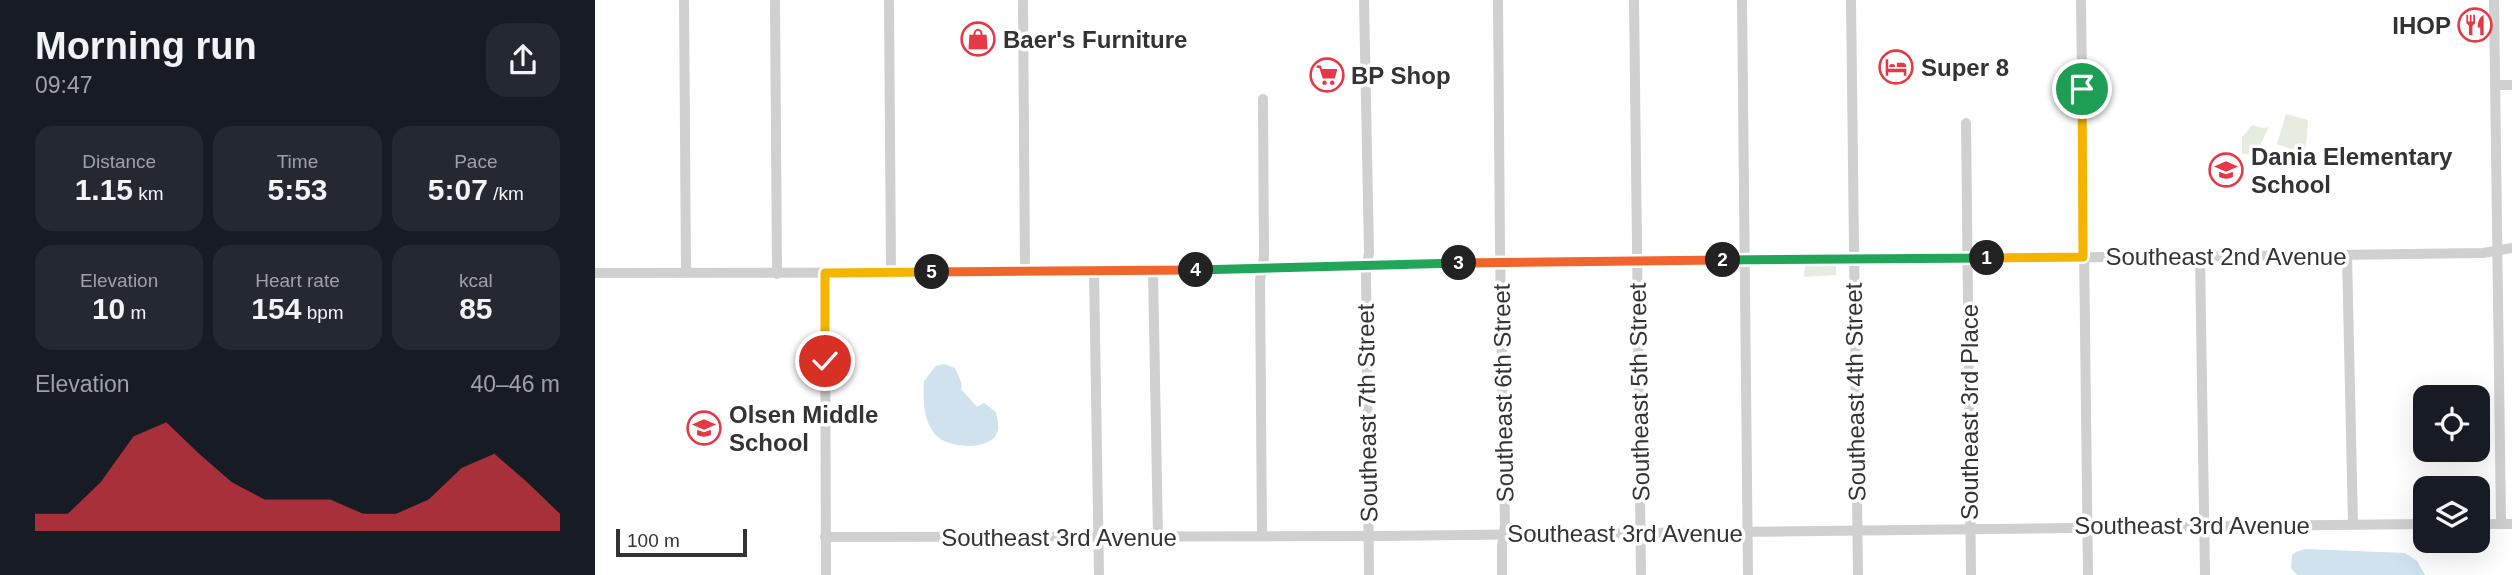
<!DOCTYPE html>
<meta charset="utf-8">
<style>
:root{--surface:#171b24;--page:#242831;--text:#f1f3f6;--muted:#9ea1a6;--accent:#e63946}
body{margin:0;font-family:Helvetica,sans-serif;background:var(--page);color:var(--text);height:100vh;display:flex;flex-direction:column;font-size:26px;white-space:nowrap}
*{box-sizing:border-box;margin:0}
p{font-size:23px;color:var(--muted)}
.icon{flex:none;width:38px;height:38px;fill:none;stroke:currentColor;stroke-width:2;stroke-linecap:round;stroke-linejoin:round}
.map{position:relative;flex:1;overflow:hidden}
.drawer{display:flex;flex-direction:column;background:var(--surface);width:595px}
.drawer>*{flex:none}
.buttons{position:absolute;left:1818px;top:385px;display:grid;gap:14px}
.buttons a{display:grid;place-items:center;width:77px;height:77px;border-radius:14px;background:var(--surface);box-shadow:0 7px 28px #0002;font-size:35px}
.scale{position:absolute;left:21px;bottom:18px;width:131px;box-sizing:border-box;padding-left:7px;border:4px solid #333;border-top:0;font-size:19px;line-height:24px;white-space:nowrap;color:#333;-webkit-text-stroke:5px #fff;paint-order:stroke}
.pin{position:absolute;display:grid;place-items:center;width:60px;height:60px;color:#fff;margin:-30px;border:4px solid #fff;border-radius:50%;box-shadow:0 2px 7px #0007}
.km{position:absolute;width:35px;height:35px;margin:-18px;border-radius:50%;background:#222;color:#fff;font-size:19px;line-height:35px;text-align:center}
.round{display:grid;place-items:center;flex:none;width:74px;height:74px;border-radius:21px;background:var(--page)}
.overview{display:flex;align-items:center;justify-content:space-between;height:119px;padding:0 35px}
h1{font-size:38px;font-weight:700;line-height:52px}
.stats{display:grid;grid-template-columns:repeat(3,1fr);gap:10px;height:119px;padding:7px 35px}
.stats div{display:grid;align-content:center;border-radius:18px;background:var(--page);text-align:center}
.stats b{font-size:30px;font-weight:700}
.stats small{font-size:19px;font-weight:400}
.stats p{font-size:19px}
.chart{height:196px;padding:14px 35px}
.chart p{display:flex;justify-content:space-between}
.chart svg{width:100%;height:126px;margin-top:7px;fill:var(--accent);opacity:.7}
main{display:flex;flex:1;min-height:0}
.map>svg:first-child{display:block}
</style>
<main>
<section class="drawer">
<div class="overview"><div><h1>Morning run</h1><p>09:47</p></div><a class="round"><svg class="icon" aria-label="share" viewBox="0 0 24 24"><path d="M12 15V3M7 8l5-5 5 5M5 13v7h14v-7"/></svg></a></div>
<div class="stats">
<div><p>Distance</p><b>1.15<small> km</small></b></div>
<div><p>Time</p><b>5:53</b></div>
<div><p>Pace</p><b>5:07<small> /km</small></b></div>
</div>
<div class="stats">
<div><p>Elevation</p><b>10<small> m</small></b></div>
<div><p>Heart rate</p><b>154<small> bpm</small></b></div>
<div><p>kcal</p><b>85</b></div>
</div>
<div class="chart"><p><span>Elevation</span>40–46 m</p>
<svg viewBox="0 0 160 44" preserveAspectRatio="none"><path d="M0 44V38L10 38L20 27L30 11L40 6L50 17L60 27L70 33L80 33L90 33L100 38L110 38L120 33L130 22L140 17L150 27L160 38V44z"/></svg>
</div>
</section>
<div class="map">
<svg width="1917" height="575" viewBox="0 0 1917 575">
<rect width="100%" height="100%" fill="#fff"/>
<g fill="#e6ecdf">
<path d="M1691,114L1713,120L1710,155L1682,144Z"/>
<path d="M1657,125L1668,128L1674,127L1661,154H1647V137Z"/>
<path d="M1241,262V275L1209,277L1210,263Z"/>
</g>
<g fill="#cfe2ee">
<path d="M349,364L360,368L367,384L366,389L382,407L389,403L401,412C402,419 405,427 402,433C395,451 355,448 343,437C328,424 328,399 329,381L341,366Z"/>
<path d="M1711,549L1810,553L1822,561L1830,575H1702L1696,568L1697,555L1701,552Z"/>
</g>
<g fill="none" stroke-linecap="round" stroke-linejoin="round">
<g stroke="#d0d0d0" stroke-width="10">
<path d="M89,0L91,273"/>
<path d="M180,0L182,274"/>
<path d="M294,0L296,272"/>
<path d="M428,0L430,272"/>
<path d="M769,0L774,252L771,272L774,575"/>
<path d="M903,0L905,250L910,525L907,546V575"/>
<path d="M1039,0L1046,575"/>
<path d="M1147,0L1153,575"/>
<path d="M1256,0L1263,575"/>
<path d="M1486,0L1493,575"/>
<path d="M1899,0L1906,524"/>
<path d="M1900,85H1917"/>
<path d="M1371,123L1376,575"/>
<path d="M1752,255L1758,524"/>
<path d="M1605,256L1610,575"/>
<path d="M558,271L563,536"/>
<path d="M499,272L504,575"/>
<path d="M0,273L499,272L772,264L1740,255L1888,253L1917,248"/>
<path d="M230,273L231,575"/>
<path d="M1883,524H1917"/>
<path d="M667,536L665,280L669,258L668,99"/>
<path d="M230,537L785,536L1830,524"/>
</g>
</g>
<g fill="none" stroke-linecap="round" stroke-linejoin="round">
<defs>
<path id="split-1" d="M1392,258L1488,257L1487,89"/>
<path id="split-2" d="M1128,260L1392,258"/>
<path id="split-3" d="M864,263L1128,260"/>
<path id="split-4" d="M601,270L864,263"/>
<path id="split-5" d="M337,272L601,270"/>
<path id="split-6" d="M230,361V273L337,272"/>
</defs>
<use href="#split-1" stroke="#fff" stroke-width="14"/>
<use href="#split-2" stroke="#fff" stroke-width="14"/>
<use href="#split-3" stroke="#fff" stroke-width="14"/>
<use href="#split-4" stroke="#fff" stroke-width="14"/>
<use href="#split-5" stroke="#fff" stroke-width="14"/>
<use href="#split-6" stroke="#fff" stroke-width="14"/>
<use href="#split-1" stroke="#f5b400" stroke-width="9"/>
<use href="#split-2" stroke="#22a559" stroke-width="9"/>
<use href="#split-3" stroke="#f0652b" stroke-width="9"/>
<use href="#split-4" stroke="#22a559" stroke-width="9"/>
<use href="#split-5" stroke="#f0652b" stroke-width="9"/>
<use href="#split-6" stroke="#f5b400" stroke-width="9"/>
</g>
<defs>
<symbol id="restaurant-ring" viewBox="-11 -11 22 22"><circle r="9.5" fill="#fff" stroke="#e63946" stroke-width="1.5"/><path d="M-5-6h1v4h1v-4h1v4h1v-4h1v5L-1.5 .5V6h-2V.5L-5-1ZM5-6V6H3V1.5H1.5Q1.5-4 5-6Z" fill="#e63946"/></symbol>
<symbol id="shop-ring" viewBox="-11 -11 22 22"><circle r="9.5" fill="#fff" stroke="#e63946" stroke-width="1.5"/><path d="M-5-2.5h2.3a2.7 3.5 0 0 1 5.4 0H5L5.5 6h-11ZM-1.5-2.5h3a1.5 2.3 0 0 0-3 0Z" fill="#e63946"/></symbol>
<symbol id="hotel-ring" viewBox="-11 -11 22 22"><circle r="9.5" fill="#fff" stroke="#e63946" stroke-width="1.5"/><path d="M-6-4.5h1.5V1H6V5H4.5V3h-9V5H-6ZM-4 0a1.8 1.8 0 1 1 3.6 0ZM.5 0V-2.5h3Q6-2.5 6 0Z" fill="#e63946"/></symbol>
<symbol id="supermarket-ring" viewBox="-11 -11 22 22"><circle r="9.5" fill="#fff" stroke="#e63946" stroke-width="1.5"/><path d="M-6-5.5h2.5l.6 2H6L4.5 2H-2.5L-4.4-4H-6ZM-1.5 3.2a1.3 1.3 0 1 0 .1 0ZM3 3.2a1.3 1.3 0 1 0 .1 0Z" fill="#e63946"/></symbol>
<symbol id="school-ring" viewBox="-11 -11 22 22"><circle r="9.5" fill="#fff" stroke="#e63946" stroke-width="1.5"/><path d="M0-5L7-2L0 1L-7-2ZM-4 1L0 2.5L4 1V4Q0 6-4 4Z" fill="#e63946"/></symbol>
</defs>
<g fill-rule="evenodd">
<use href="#restaurant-ring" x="1861" y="6" width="38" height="38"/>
<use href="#shop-ring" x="364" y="20" width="38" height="38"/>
<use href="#hotel-ring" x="1282" y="48" width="38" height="38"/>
<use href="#supermarket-ring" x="713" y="56" width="38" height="38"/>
<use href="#school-ring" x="1612" y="151" width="38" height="38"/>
<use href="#school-ring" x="90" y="409" width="38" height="38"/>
</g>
<g text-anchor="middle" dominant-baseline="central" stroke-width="7" stroke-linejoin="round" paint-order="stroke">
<g font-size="24" font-weight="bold" fill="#333" stroke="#fff" text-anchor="start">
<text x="1856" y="25" text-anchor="end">IHOP</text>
<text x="408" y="39">Baer's Furniture</text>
<text x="1326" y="67">Super 8</text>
<text x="756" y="75">BP Shop</text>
<text x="1656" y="156">Dania Elementary<tspan x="1656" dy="28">School</tspan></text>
<text x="134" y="414">Olsen Middle<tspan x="134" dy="28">School</tspan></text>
</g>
<g font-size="24" fill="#333" stroke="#fff">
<text x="1631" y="256">Southeast 2nd Avenue</text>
<text transform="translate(1044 392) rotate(-91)">Southeast 5th Street</text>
<text transform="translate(1260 392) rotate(-91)">Southeast 4th Street</text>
<text transform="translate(908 393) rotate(-91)">Southeast 6th Street</text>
<text transform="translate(1374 412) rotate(-90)">Southeast 3rd Place</text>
<text transform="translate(772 413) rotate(-91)">Southeast 7th Street</text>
<text x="1597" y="525">Southeast 3rd Avenue</text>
<text x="1030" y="533">Southeast 3rd Avenue</text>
<text x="464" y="537">Southeast 3rd Avenue</text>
</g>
</g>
</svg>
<div class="buttons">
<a><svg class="icon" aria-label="locate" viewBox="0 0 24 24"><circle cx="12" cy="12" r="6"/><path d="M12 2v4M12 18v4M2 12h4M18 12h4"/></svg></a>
<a><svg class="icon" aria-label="layers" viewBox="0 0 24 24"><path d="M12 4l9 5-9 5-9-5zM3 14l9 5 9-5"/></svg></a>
</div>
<div class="scale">100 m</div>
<div class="pin" style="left:1487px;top:89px;background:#1e9e55"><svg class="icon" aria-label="arrive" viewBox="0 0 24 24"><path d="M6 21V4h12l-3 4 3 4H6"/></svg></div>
<div class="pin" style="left:230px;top:361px;background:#d93025"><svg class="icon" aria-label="check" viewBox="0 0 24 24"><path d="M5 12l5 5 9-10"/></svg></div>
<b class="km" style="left:1392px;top:258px">1</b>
<b class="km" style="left:1128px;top:260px">2</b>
<b class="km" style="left:864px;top:263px">3</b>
<b class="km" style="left:601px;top:270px">4</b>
<b class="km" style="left:337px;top:272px">5</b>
</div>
</main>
